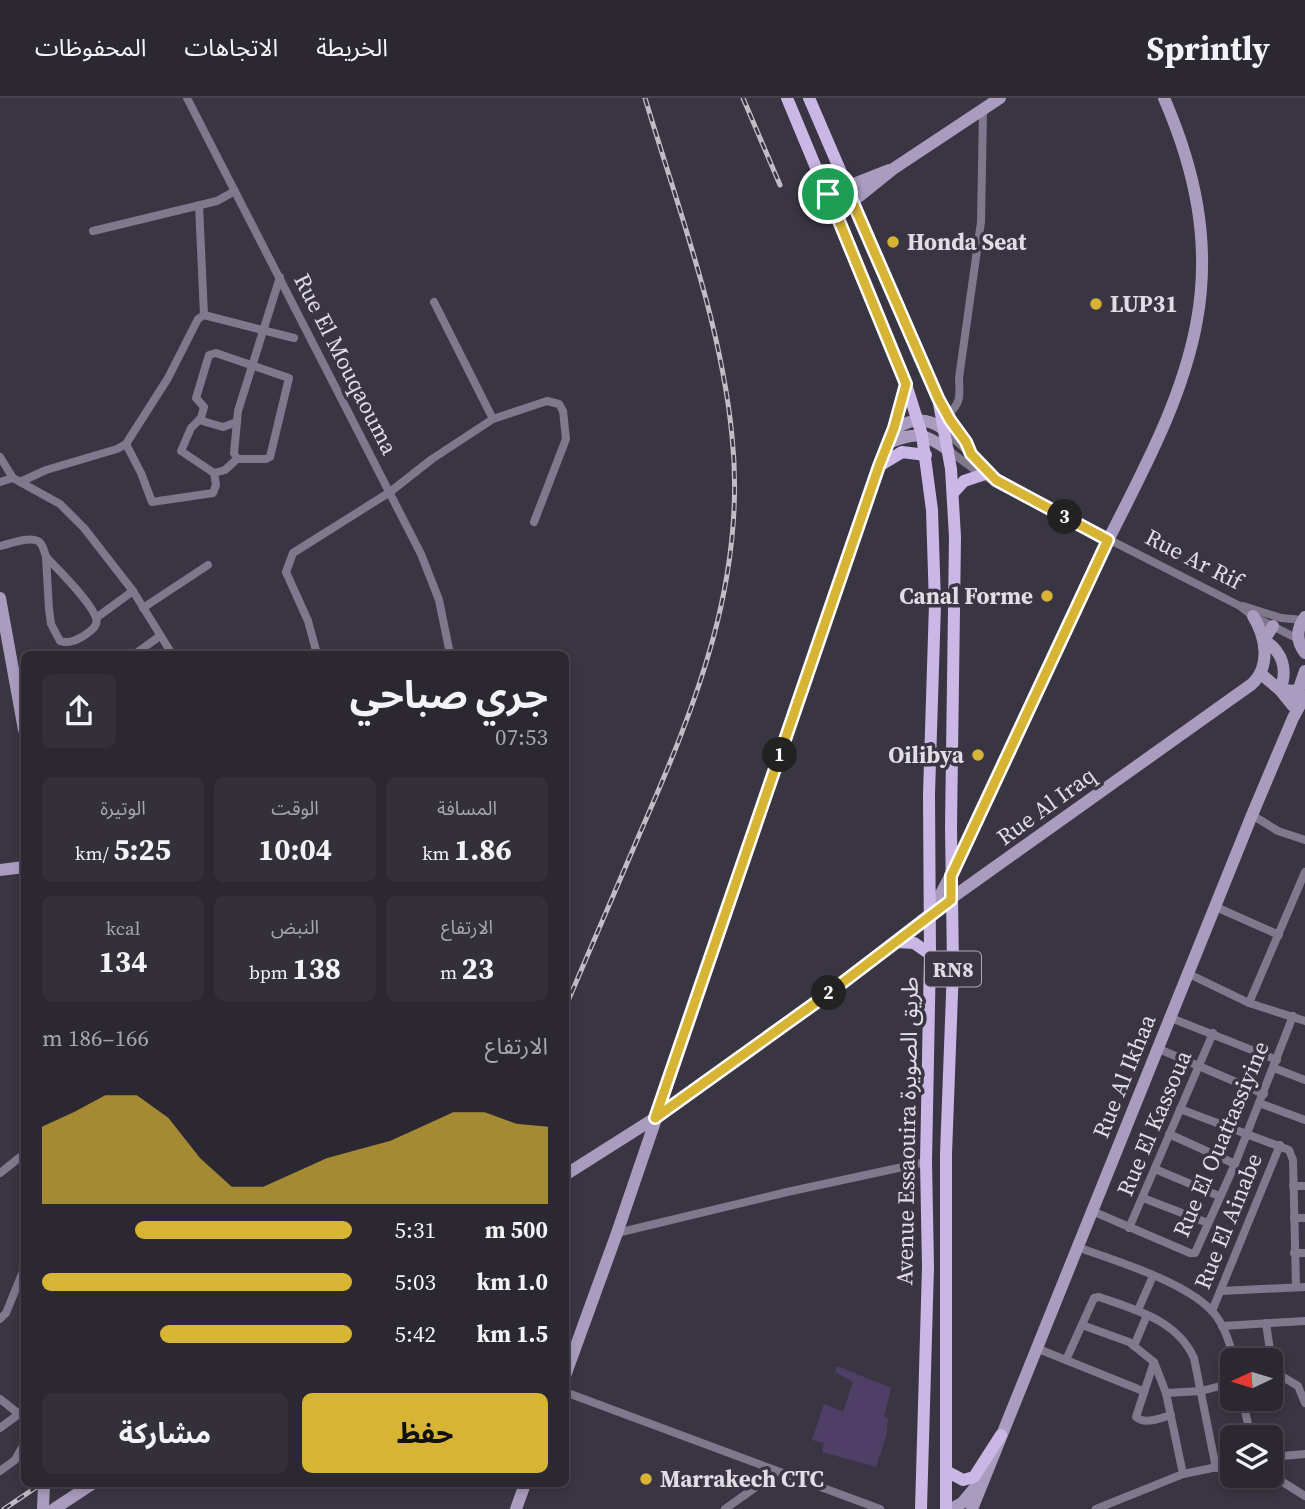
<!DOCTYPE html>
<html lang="ar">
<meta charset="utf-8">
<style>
:root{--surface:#2c2832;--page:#34303a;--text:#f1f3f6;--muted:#a6a6ac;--line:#48444d;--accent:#d7b434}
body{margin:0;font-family:"Source Serif 4","Noto Sans Arabic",serif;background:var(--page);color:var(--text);direction:rtl;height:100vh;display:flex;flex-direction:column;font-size:26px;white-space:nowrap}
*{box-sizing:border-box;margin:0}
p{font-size:23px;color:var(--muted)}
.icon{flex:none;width:38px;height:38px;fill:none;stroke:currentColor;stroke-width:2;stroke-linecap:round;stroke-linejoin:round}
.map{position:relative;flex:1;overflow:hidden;direction:ltr}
.panel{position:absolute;left:21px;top:553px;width:548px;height:836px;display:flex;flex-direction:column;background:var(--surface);border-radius:10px;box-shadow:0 4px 10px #0003,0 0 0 2px var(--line);direction:rtl}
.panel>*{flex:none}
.needle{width:46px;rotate:266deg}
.fabs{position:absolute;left:1220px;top:1250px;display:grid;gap:14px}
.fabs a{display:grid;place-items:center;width:63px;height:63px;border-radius:10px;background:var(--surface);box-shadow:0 4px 10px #0003,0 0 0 2px var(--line);font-size:35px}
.pin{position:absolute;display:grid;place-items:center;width:60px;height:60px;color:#fff;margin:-30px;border:4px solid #fff;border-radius:50%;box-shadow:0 2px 7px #0007}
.km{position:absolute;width:35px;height:35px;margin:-18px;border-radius:50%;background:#222;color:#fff;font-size:19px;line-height:35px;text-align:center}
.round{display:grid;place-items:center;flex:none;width:74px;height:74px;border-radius:10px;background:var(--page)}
.head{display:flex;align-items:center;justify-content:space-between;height:119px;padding:0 21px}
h1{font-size:38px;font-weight:700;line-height:52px}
.figures{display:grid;grid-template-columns:repeat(3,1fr);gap:10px;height:119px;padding:7px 21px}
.figures div{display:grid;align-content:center;border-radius:10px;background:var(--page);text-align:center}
.figures b{font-size:30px;font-weight:700}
.figures small{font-size:19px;font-weight:400}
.figures p{font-size:19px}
.chart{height:196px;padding:14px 21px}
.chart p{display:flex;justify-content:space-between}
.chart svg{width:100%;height:126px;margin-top:7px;fill:var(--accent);opacity:.7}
.button{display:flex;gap:14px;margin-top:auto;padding:14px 21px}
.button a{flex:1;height:80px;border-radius:10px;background:var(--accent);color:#111;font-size:28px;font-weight:700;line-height:80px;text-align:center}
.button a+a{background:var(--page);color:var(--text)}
ul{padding:0 21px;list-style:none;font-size:23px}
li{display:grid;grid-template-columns:112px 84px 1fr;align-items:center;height:52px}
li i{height:18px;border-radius:9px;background:var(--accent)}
header{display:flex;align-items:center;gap:42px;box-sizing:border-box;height:98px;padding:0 35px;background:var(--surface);border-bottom:2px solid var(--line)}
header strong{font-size:33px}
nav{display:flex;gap:38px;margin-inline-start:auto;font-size:24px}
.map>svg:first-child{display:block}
</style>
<header>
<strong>Sprintly</strong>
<nav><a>الخريطة</a><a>الاتجاهات</a><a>المحفوظات</a></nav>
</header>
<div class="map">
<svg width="1305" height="1411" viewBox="0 0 1305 1411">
<rect width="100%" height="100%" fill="#3a3543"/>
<path fill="#4f3e66" d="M837,1268L891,1290L884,1318L888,1321L887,1335L876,1369L822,1354L824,1345L812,1342L824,1306L843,1314L853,1284L835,1274Z"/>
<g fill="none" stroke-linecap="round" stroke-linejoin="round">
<g stroke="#81788e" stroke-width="8">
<path d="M187,0L421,456L439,502L450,556"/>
<path d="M199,107L204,217"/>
<path d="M93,133L217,103L235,93"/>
<path d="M947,317C961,306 960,298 959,280L981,124L983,12"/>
<path d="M493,321L547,303L559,306L563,313L566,341L534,424"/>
<path d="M199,322L223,329L237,324"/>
<path d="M945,333L971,356L994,380"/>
<path d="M126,346L141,375L152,404L213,395L216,387L214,375L181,353L191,330L201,320L204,309L196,300L209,257L216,255L289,280L270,359L266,361H237L225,372L214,375"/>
<path d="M948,352L982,377L1240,508L1253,518L1298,541"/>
<path d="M0,359L13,380L60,406L84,430L133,493L172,556"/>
<path d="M237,361L234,355L238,313L280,179"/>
<path d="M0,384L13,380"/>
<path d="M20,384L46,372L117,351L126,346L168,280L198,221L204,217L294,240"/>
<path d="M0,448C10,446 28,438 38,443C45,447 43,456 48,461C59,472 92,506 96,520C99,528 90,533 85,537C77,542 69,546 60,543L51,526L49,511L46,459"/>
<path d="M1243,508L1281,520L1303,522"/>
<path d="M143,510L208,467"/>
<path d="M96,520L133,493"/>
<path d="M135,556L160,538"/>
<path d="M317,556L308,523L286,474L293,455L390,394L432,361L493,321L434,204"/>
<path d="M1252,717L1278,733L1305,742"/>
<path d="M1216,809L1279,837"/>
<path d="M1189,876L1249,905L1305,923"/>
<path d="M1249,905L1305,774"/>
<path d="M1171,920L1277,962"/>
<path d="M1159,951L1264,996"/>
<path d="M1274,970L1305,982"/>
<path d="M1259,1005L1305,1022"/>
<path d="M1180,1011L1289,1052L1293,1062L1296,1189"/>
<path d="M1169,1036L1235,1066"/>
<path d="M1155,1071L1219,1098"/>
<path d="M0,1075L24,1056"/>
<path d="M1293,1088H1305"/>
<path d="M1143,1100L1208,1125"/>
<path d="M1092,1113L1190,1155H1195L1235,1066L1293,918"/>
<path d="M1294,1120H1305"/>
<path d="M1129,1130L1213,935"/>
<path d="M617,1135L787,1094L926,1064"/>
<path d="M1077,1149C1116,1163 1183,1183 1211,1212C1224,1225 1230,1245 1234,1262"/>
<path d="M1294,1155H1305"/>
<path d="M1221,1193L1305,1189"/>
<path d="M1138,1212L1153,1178"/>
<path d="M1212,1213L1280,1047"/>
<path d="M0,1221L6,1215L24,1171"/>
<path d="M1266,1225L1273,1273L1298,1288L1305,1305"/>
<path d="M1082,1227L1129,1244L1154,1264L1166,1295L1183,1376"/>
<path d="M1222,1228L1305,1223"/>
<path d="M1134,1248L1147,1217"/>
<path d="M1036,1250L1143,1293"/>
<path d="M1066,1262L1094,1200L1099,1199C1136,1212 1177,1222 1194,1260L1216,1370"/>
<path d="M1154,1264L1136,1319C1145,1327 1160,1320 1171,1317"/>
<path d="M565,1294L880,1411"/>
<path d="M1166,1295L1201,1293L1232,1285"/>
<path d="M1242,1300L1251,1339"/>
<path d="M0,1301L24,1320"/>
<path d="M0,1330L19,1316"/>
<path d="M1270,1359L1305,1356"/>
<path d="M0,1373L15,1362L24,1346"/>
<path d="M1270,1376L1305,1398"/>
<path d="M725,1411L777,1374"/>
<path d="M1096,1411L1183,1376L1232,1366"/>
</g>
<g stroke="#aa9cbf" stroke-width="12">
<path d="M828,96L889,72"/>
<path d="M837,116L893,71L1000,0"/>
<path d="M888,345C916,334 923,334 948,352"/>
<path d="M0,500L24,632"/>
<path d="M1305,519C1296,531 1296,543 1305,555"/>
<path d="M1273,528L1264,542C1283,554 1288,572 1280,592L1298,593"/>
<path d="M1261,576L1280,592L1293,608"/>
<path d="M1296,599L1305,573"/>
<path d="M0,772L24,769"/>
<path d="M931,814C963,757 989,698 1016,638C1041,584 1067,529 1092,475C1131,393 1181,312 1197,222C1211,144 1195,71 1164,0"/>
<path d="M565,1077L655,1020L716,977L825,898L939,809L1252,586C1271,568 1266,539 1253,518"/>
<path d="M565,1278L617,1135L879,368C883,358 886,344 892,336C906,319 927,319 943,331"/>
<path d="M43,1411L44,1386"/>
<path d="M54,1411L92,1386"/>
<path d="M516,1411L525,1386"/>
<path d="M951,1411L962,1405L977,1387"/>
<path d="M972,1411L1252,717L1293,620L1305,598"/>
</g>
<g stroke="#cab7e5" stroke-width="12">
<path d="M787,0L906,286L922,337L932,412L935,506L929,696L930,856L926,1064L928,1169L921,1411"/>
<path d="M809,0L938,300L951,371L955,439L951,729L953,869L946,1056V1411"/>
<path d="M942,309L966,344L971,356"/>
<path d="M892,337L906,286"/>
<path d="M879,368L902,354L926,357"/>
<path d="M953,395L964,383L982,377"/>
<path d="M897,844L914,845L930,856"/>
<path d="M946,1373L963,1382L974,1379L1001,1337"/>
</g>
<defs>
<g id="rail">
<path d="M743,0L780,87"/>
<path d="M565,910C590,852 615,793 640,735C696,607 747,481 732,338C721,224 678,110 645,0"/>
<path d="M4,1411L41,1386"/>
</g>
</defs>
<use href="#rail" stroke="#c1bdc7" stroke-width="5"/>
<use href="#rail" stroke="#3a3543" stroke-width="2.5" stroke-dasharray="8" stroke-linecap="butt"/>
</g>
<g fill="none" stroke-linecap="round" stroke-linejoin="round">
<defs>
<path id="route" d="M846,89L938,300L950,322L966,344L971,356L996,382L1108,442L951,778V802L825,898L655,1020L879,368L894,330L906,286L828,96Z"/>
</defs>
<use href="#route" stroke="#fff" stroke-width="14"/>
<use href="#route" stroke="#d7b434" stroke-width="9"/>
</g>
<g fill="#d7b434" stroke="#3a3543" stroke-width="2.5">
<circle cx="893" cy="144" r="7"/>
<circle cx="1096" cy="206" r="7"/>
<circle cx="1047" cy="498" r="7"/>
<circle cx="978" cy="657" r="7"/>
<circle cx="646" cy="1381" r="7"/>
</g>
<g text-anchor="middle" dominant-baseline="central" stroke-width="7" stroke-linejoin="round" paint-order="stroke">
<rect fill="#3a3543" stroke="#aeabb5" stroke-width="2" x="925" y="853.5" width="56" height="35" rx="5"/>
<g font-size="21" font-weight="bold" fill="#e0dde6">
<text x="953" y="871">RN8</text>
</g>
<g font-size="23" font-weight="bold" fill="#e0dde6" stroke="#3a3543" text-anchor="start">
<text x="907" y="144">Honda Seat</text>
<text x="1110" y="206">LUP31</text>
<text x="1033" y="498" text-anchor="end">Canal Forme</text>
<text x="964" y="657" text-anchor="end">Oilibya</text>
<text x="660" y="1381">Marrakech CTC</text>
</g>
<g font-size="23" fill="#e0dde6" stroke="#3a3543">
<text transform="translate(346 266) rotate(63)">Rue El Mouqaouma</text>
<text transform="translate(1194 461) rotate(27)">Rue Ar Rif</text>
<text transform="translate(1046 708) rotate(-36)">Rue Al Iraq</text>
<text transform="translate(1124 978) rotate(-68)">Rue Al Ikhaa</text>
<text transform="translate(1154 1025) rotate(-67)">Rue El Kassoua</text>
<text transform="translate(907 1033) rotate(-89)">Avenue Essaouira طريق الصويرة</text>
<text transform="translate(1221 1041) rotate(-67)">Rue El Ouattassiyine</text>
<text transform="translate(1228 1123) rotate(-68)">Rue El Ainabe</text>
</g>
</g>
</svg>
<div class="fabs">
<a><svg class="needle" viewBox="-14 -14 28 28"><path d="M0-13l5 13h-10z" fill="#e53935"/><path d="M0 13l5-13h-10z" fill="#a6a6ac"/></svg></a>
<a><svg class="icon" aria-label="layers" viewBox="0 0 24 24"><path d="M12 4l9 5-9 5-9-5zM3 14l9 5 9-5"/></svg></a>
</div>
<div class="pin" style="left:828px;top:96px;background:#1e9e55"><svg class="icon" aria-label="arrive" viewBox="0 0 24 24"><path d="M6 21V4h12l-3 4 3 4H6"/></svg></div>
<b class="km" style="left:780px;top:657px">1</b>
<b class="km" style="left:829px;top:895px">2</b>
<b class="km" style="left:1065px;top:419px">3</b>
<section class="panel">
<div class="head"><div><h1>جري صباحي</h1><p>07:53</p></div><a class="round"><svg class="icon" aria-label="share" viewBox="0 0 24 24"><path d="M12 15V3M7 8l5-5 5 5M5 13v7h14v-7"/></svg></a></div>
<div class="figures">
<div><p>المسافة</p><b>1.86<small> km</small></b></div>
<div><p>الوقت</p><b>10:04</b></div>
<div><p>الوتيرة</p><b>5:25<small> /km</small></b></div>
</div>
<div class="figures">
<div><p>الارتفاع</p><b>23<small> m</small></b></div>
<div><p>النبض</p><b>138<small> bpm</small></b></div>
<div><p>kcal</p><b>134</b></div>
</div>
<div class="chart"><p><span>الارتفاع</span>166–186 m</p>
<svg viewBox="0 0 160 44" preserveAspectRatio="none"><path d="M0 44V17L10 12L20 6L30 6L40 14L50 28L60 38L70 38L80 33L90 28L100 25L110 22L120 17L130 12L140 12L150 16L160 17V44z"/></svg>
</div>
<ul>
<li><b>500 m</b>5:31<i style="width:70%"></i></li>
<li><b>1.0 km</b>5:03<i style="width:100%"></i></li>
<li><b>1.5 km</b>5:42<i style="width:62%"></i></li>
</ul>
<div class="button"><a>حفظ</a><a>مشاركة</a></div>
</section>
</div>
